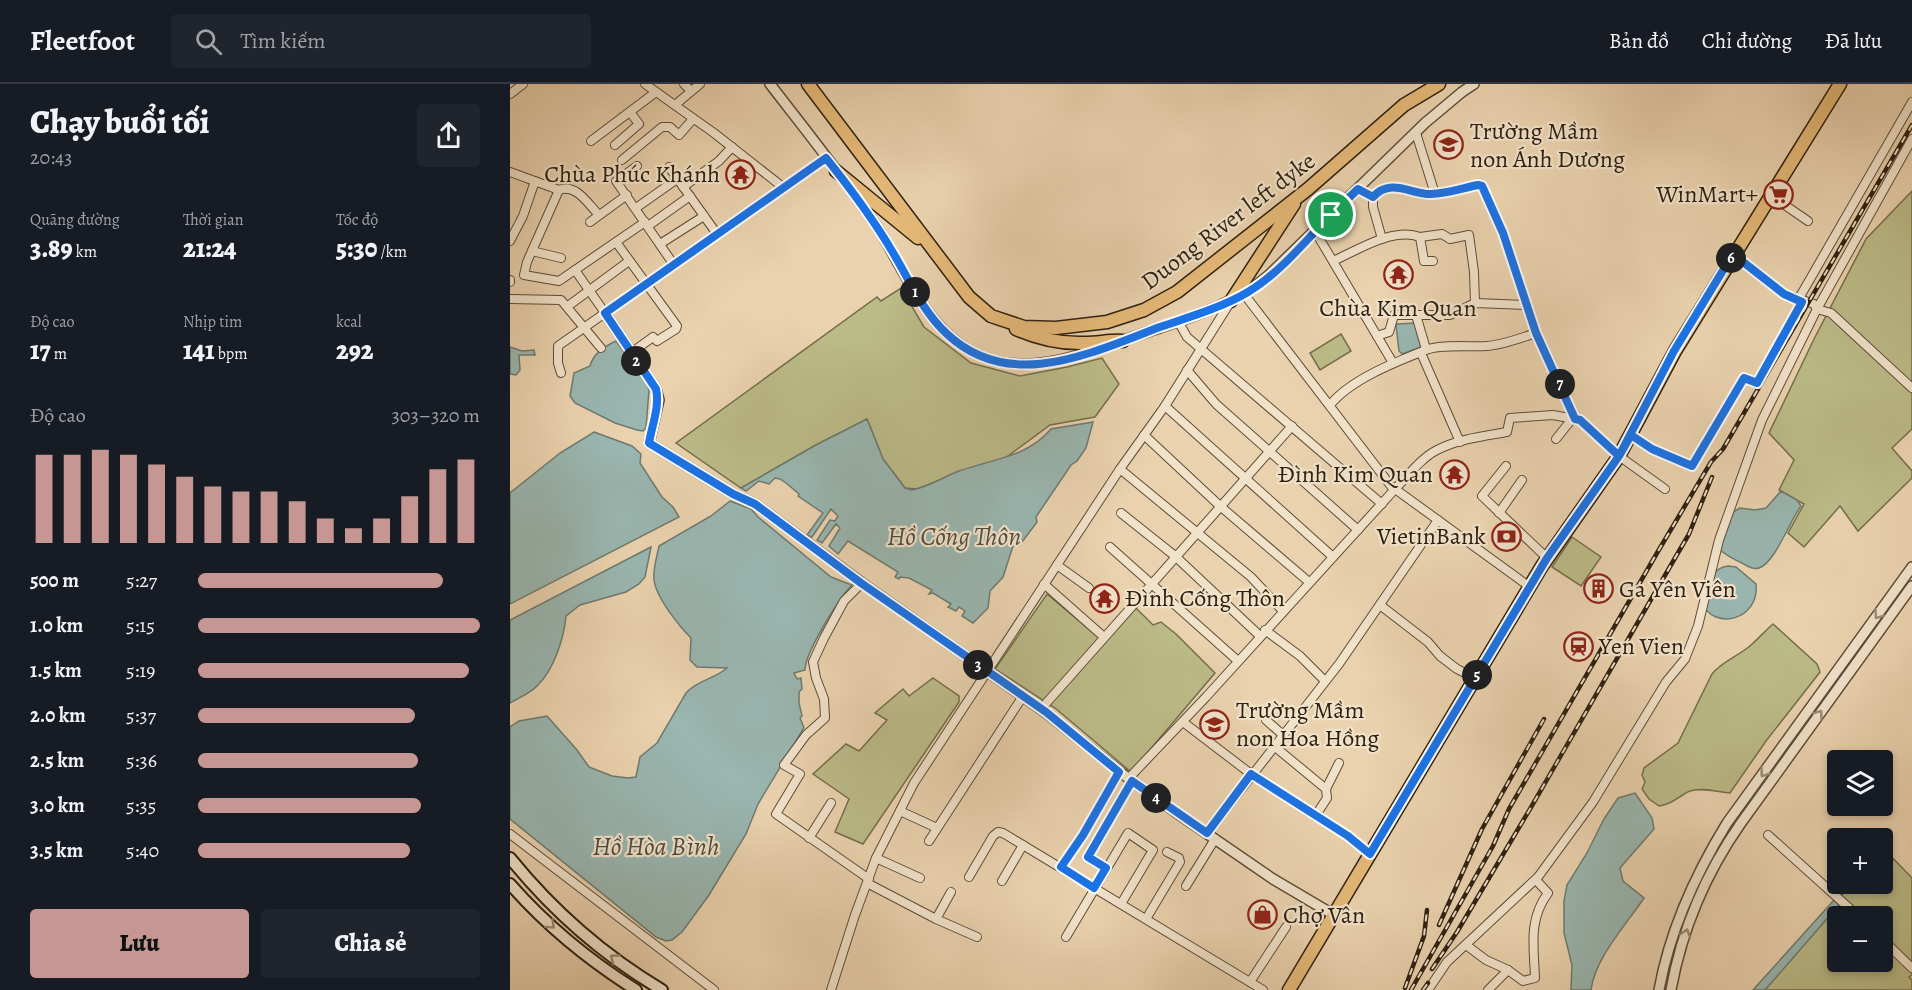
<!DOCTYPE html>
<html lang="vi">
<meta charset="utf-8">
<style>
:root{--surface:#171b24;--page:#20242c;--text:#f1f3f6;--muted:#9ea1a6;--line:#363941;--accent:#c59692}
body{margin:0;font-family:Alegreya,serif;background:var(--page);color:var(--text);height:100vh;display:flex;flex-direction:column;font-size:22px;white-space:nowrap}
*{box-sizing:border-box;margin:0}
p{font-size:20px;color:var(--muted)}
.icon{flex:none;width:33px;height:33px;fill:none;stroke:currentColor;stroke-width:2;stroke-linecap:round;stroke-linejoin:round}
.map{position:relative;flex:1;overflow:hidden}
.side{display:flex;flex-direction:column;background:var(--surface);width:510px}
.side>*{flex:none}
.buttons{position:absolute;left:1317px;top:666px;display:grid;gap:12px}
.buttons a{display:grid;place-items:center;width:66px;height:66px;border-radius:6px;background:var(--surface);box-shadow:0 3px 9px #0003;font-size:30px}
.pin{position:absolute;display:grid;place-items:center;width:51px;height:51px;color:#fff;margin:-26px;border:3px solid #fff;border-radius:50%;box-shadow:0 2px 6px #0007}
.km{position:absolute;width:30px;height:30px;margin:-15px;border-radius:50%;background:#222;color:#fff;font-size:16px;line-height:30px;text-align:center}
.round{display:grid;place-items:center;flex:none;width:63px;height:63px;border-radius:6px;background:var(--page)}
.summary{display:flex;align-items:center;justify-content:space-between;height:102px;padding:0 30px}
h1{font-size:33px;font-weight:800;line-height:45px}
.figures{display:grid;grid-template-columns:repeat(3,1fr);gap:9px;height:102px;padding:6px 30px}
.figures div{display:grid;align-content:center}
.figures b{font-size:26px;font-weight:800}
.figures small{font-size:16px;font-weight:400}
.figures p{font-size:16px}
.chart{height:168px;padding:12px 30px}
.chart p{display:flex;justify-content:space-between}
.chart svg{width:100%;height:108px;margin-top:6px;stroke:var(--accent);stroke-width:6}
.cta{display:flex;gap:12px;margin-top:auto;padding:12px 30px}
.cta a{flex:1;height:69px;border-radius:6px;background:var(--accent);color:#111;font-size:24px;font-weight:800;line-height:69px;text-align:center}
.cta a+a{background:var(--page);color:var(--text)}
ul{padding:0 30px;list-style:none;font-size:20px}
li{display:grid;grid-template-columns:96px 72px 1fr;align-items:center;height:45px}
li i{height:15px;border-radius:8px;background:var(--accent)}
header{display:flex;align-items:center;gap:36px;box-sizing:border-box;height:84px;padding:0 30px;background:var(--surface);border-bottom:2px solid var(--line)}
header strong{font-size:28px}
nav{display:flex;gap:33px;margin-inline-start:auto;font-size:21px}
.search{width:420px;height:54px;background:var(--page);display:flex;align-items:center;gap:15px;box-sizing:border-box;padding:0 21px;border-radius:6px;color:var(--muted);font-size:22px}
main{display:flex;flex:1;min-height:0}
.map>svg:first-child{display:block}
</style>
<header>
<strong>Fleetfoot</strong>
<div class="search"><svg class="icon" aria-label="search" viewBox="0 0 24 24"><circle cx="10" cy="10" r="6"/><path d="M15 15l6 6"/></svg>Tìm kiếm</div>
<nav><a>Bản đồ</a><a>Chỉ đường</a><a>Đã lưu</a></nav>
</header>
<main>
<section class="side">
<div class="summary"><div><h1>Chạy buổi tối</h1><p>20:43</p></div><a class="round"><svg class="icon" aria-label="share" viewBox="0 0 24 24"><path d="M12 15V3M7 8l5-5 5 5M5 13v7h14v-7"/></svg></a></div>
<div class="figures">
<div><p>Quãng đường</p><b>3.89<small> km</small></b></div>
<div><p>Thời gian</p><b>21:24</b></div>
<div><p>Tốc độ</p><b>5:30<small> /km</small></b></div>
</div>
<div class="figures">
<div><p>Độ cao</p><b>17<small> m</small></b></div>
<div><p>Nhịp tim</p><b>141<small> bpm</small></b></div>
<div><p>kcal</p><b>292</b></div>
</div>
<div class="chart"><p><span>Độ cao</span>303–320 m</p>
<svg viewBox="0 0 160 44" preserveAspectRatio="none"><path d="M5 44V8M15 44V8M25 44V6M35 44V8M45 44V12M55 44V17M65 44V21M75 44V23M85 44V23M95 44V27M105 44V34M115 44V38M125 44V34M135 44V25M145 44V14M155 44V10"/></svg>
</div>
<ul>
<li><b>500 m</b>5:27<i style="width:87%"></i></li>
<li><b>1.0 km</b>5:15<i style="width:100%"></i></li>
<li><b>1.5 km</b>5:19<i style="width:96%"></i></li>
<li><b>2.0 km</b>5:37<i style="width:77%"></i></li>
<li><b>2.5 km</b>5:36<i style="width:78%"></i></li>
<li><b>3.0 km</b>5:35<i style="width:79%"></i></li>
<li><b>3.5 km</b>5:40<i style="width:75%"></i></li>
</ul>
<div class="cta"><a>Lưu</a><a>Chia sẻ</a></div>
</section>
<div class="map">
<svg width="1402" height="906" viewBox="0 0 1402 906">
<rect width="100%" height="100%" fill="#ead2ae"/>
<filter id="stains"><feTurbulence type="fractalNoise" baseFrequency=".00333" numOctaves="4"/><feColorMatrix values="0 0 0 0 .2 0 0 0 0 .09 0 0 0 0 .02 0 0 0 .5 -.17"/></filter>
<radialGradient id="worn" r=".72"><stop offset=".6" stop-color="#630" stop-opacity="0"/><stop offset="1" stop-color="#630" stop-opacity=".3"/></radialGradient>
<g fill="#bb8" stroke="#746e4c" stroke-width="1.5" fill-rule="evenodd">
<path d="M1402,107V345L1382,364L1402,387V394L1348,447L1330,422L1294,463L1278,449L1294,420L1269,406L1284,376L1259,349L1304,255L1356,155Z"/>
<path d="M391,204L414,243L461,279L510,292L557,283L592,274L609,300L585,333L540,341L494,375L473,380L407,405L395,404L373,375L357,335L306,361L231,404L166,359L367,213L371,217Z"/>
<path d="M831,250L841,267L810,286L800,269Z"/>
<path d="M1062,453L1091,473L1071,502L1042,483Z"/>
<path d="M537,510L594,558L626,524L643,541L651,538L666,550L705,589L621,688L545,624L485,585Z"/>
<path d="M1263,540L1307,580L1310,588L1256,657L1220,709C1208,708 1192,703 1180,707C1168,712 1164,720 1149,722L1139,715L1132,705L1135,698L1132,691L1134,684L1168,659L1202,590C1212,577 1229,572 1241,561C1249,554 1256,546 1263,540Z"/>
<path d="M423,594L449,612V618L353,760L325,748L339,715L303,690L336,660L349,667L377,636L365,629L393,605L399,612Z"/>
<path d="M1374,765L1402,794V891L1399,893L1402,896V906H1244L1342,800H1372L1373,767ZM1328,832H1372V878H1328Z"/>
</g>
<g fill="#99b6b0" stroke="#6e7a70" stroke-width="1.5">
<path d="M905,239L911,263L892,270L889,267L886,241L887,240Z"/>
<path d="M106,257L136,297L139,306L136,344L133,347L127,346L105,339L65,319L60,312L64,289L80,282C83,270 95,262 106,257Z"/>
<path d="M0,263L12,267L24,266L25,271H9L10,286L6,291L0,290Z"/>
<path d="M357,335L373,375L395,404L401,406C417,404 433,393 449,387C480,376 518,373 541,345L583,338L576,364L567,377L561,381L526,433L527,438L509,462H503L493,493L480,507L478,524L463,539L452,532L455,527L449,523L446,527L438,523L441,520L423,509L419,510L422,506L399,494L390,493L389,495L385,493L388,488L338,457L328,470L319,462L330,444L326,440L312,459L307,456L320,436L325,437L328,432L321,425L302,453L297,451L313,429L288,412L289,410L276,399L270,395L265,394L259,400L249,397L236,407L231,404L306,361Z"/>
<path d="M84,348L122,362L131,370L130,379L152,413L163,423L169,433L0,520V409L50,369Z"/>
<path d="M1271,407L1287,416L1291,422C1280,436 1265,479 1249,484C1243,486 1237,482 1232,479C1223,475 1215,471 1208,464L1223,428L1230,424L1245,426L1256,424Z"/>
<path d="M220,417L241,425L248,433L321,493L342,501C329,514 295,569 295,586L284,589L287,595L291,594L292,605L289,608V619L292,632L290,634L294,644L292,647L248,720L236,750L199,811L172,848L162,856L156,857L146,853L0,735V643L9,637L37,632L67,666L79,683L102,692L118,694L126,693L130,673L147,659L176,609C187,596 205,595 217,584L187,583L180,576L181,554C169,542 145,512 144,495C143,484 147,473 149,462L201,432Z"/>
<path d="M141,463L135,493L129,500L116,508L70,521L56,532C54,554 44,585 28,601C21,609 9,614 0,619V536Z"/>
<path d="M1218,482L1226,483L1246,500C1250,535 1205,549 1190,517C1194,502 1201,484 1218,482Z"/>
<path d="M1125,709L1142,734L1144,745L1110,784L1113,797L1134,814C1116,841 1085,874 1081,906H1061L1062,881L1054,849V817L1057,801L1077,769L1094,735L1108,714Z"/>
<path d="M1324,816L1329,821L1255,906H1243Z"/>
</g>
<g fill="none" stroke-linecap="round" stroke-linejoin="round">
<defs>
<g id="minor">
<path d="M135,0L204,49L274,104"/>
<path d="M174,0L181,7"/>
<path d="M0,10L13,0"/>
<path d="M165,21L190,0"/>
<path d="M906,49L925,110"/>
<path d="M81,57L146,8"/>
<path d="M105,61L129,40L120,28"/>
<path d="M112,76L152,43H160L169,51L183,35"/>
<path d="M127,82L106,97L164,181"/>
<path d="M159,83L207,150"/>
<path d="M0,88L49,106C66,99 78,120 89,131"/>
<path d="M173,103L209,77L222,63"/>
<path d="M848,105L863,113"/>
<path d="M49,106L17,178L14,191L49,197L135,138"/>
<path d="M1260,111L1298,137"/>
<path d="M126,124L167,95"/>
<path d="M80,138L117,111"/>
<path d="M138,142L180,112"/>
<path d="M805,147L883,279"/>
<path d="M910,153L932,150L940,155L959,151L964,188L965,219"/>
<path d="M872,155L863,123V113C881,93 902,111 921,110C936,110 953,104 968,101L972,102L993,149L1026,249L1065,335"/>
<path d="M0,157L13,132L25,97"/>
<path d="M106,158L167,242L166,245L147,257L143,253L121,269"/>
<path d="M150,160L194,132"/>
<path d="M22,167L51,174"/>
<path d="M1223,170L1274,210L1304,220L1307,225L1321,229L1402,304"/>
<path d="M823,177C848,166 883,143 910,153L914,177H923"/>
<path d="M65,186L95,229"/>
<path d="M0,196V198"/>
<path d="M734,210L881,402L1020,503"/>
<path d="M0,215L51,216L91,264"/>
<path d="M1288,216L1402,18"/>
<path d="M58,222L119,177"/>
<path d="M906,231L916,265"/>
<path d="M668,237L677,253L872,420"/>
<path d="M867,252L879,248L884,231H940L965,219L1017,221"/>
<path d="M911,269L950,358"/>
<path d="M677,286L706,320L848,446"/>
<path d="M51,289L48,279V262L316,74"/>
<path d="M820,321C841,295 886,278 916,266C928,260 962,263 977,262C993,261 1010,254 1026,249"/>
<path d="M655,322L823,473"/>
<path d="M634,351L710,422L799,498"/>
<path d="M1121,351L1142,365L1182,382L1234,294L1247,299L1292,218"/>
<path d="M1046,355L1062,335"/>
<path d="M996,382L972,412L1037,474"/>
<path d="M610,385L741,493L773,527"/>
<path d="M611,429L665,472L750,552"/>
<path d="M989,429L1012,396"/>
<path d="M600,463L728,577"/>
<path d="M547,481L579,504"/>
<path d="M352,499L334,517L314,554L303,578L306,594L314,615L315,634L296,651L274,681L290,690L266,730L359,795"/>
<path d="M534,500L594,553"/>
<path d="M870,521L918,558L930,572L947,585L965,594"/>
<path d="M755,546L790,572L815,597"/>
<path d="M531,625L782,342"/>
<path d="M756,636L773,651"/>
<path d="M673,638L741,690L838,752L860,770"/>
<path d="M764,662L816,705L817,714L806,731"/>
<path d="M618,695L696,613L885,405C898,392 911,374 927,366C948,355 974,352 997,348L1000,334L1043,331L1070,336L1109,372L1155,405"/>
<path d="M816,705L829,679"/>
<path d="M390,727L427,744"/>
<path d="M697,749L829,580L928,436"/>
<path d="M0,750L204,906"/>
<path d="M1258,751L1348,832"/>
<path d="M299,754L321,719"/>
<path d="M419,757L513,612"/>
<path d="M366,774L410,794"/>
<path d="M551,783L573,751L610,688"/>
<path d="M596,784L578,773L622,697"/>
<path d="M459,793L483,752L488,748L493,749L753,906"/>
<path d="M492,797L513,761"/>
<path d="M357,799L426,835L467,853"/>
<path d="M676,802L705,755"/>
<path d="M426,835L441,808"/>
<path d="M636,835L670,778L669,774L657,768"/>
<path d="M556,853L618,749L643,766L611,820"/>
<path d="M1372,855L1402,884"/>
<path d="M956,861L976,876L998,886L1013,897L1025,894C1024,863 1018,836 1038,809L1026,796"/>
<path d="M740,898L776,843"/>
<path d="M321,906L345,831L366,774L404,699L610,385L655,322L721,217"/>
<path d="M918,906L937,878L1028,793L1083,718L1156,598L1175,575L1188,542L1209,456L1252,336L1307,225L1402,55"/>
<path d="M978,906L998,886"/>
</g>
<g id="tertiary">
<path d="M260,0C297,48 336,96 369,146C386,173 399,202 418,228C476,306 547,281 623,253C670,236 721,224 759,191L915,39L952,8L964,0"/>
<path d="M95,229L146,305L149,316L139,359L223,410L245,420L352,499L535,628L614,691L664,727L763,795L824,831"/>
<path d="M1149,906C1160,845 1185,791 1217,739L1402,483"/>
<path d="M1161,906C1172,845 1196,789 1231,739L1402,502"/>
</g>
<g id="secondary">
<path d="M0,774C43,827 93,871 152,906"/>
<path d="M0,800C36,841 80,877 126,906"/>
</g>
<g id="primary">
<path d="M298,0L459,213L481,232L514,243L546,244L597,238L634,226L667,208L798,105L894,21L929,0"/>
<path d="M326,87L408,154"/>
<path d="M721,217L784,120"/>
<path d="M506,245C529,255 551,260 575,259C588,259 601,256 613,257"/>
<path d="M779,906L1032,482L1109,372L1165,267L1330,0"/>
</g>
</defs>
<use href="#minor" stroke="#5d4c38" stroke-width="10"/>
<use href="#tertiary" stroke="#5d4c38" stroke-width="12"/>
<use href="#secondary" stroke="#2e2011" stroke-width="14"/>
<use href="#primary" stroke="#2e2011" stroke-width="15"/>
<use href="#minor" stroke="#f1e2ca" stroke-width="8"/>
<use href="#tertiary" stroke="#f1e2ca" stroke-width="9"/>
<use href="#secondary" stroke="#f1e2ca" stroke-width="10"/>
<use href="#primary" stroke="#e5b977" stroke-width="12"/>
<defs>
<g id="rail">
<path d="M929,841L972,745L1034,635"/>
<path d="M922,885L947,848L1020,725L1165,474L1179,450L1202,393"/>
<path d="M895,904L914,852L917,826"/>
<path d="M901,906L983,762L999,725L1147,469L1201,378L1213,365L1402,41"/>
<path d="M913,906L918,899"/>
</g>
</defs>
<use href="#rail" stroke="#2e2011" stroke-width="4.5"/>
<use href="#rail" stroke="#f1e2ca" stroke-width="2" stroke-dasharray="7" stroke-linecap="butt"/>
</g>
<defs><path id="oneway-chevron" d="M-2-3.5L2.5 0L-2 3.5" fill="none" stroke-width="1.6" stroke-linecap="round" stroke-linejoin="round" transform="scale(1.5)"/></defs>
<g stroke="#998b77">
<use href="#oneway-chevron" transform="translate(1368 531) rotate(126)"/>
<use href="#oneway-chevron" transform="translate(1309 630) rotate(-54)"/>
<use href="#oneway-chevron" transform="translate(1254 689) rotate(126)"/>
<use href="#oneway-chevron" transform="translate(41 841) rotate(44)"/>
<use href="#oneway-chevron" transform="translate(1176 849) rotate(-72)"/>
<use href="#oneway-chevron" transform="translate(104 874) rotate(-144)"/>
</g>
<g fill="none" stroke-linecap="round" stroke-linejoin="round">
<defs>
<path id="route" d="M821,131C795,157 770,189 738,208C711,224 679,233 650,243C581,269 500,309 437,250C412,227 399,195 382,167C363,135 340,104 316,74L95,229L146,305C150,322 142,341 139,359L223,410L245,420L351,499L536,628L609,688L573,751L551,783L584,804L596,784L578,773L622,697L697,749L741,690L838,752L860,770L1037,474L1109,372L1164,267L1223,170L1274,210L1292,218L1247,299L1234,294L1182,382L1142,365L1121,351L1109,372L1070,336L1065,335L1026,249L993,149L972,102L968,101C953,104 936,110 921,110C902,111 881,93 863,113L848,105L821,131"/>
</defs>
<use href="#route" stroke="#fff" stroke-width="12"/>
<use href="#route" stroke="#1a73e8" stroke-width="8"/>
</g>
<defs>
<symbol id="school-ring" viewBox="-11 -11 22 22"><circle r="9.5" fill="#f1e2ca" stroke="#8f2418" stroke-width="1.5"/><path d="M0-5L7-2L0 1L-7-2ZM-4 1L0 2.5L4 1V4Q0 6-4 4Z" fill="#8f2418"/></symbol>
<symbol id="temple-ring" viewBox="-11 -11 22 22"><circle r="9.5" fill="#f1e2ca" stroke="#8f2418" stroke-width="1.5"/><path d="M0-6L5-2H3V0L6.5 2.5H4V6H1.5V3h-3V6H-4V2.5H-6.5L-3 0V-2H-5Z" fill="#8f2418"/></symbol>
<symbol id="supermarket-ring" viewBox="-11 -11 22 22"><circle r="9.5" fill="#f1e2ca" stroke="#8f2418" stroke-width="1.5"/><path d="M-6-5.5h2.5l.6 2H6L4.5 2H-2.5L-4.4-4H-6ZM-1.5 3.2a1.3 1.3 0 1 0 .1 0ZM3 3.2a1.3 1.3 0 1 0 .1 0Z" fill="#8f2418"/></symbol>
<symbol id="bank-ring" viewBox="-11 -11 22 22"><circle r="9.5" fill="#f1e2ca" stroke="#8f2418" stroke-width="1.5"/><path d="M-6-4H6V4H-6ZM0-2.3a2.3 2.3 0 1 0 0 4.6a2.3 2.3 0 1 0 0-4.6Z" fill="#8f2418"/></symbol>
<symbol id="building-ring" viewBox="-11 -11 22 22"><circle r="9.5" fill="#f1e2ca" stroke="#8f2418" stroke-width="1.5"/><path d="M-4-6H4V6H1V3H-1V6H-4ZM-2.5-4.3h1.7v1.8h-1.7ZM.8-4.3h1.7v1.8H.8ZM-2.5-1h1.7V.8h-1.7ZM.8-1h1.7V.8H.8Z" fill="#8f2418"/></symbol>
<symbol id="station-ring" viewBox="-11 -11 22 22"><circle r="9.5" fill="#f1e2ca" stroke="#8f2418" stroke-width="1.5"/><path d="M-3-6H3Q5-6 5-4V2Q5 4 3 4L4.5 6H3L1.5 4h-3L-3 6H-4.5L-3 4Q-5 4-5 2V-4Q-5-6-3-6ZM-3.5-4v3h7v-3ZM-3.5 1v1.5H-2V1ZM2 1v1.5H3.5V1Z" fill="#8f2418"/></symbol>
<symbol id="shop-ring" viewBox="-11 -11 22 22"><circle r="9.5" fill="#f1e2ca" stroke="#8f2418" stroke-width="1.5"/><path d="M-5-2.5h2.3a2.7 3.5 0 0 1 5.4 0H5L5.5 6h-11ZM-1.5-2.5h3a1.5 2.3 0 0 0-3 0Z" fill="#8f2418"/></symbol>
</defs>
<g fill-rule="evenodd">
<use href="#school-ring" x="922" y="44" width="33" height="33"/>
<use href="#temple-ring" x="214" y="74" width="33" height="33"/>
<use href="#supermarket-ring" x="1252" y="94" width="33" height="33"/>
<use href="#temple-ring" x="872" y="174" width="33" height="33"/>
<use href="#temple-ring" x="928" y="374" width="33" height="33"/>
<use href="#bank-ring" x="980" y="436" width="33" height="33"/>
<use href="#building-ring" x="1072" y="488" width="33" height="33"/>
<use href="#temple-ring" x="578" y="498" width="33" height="33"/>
<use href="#station-ring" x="1052" y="546" width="33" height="33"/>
<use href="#school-ring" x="688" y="624" width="33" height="33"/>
<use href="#shop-ring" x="736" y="814" width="33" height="33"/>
</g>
<g text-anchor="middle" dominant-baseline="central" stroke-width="4.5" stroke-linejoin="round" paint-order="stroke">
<g font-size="24" fill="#2e2011" stroke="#f1e2ca" text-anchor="start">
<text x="960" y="47">Trường Mầm<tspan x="960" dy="28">non Ánh Dương</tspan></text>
<text x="210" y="90" text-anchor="end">Chùa Phúc Khánh</text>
<text x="1248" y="110" text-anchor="end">WinMart+</text>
<text x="888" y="224" text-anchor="middle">Chùa Kim Quan</text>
<text x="923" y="390" text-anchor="end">Đình Kim Quan</text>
<text x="976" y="452" text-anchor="end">VietinBank</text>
<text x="1109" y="505">Ga Yên Viên</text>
<text x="615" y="514">Đình Cống Thôn</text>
<text x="1089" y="562">Yen Vien</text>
<text x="726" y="626">Trường Mầm<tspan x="726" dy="28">non Hoa Hồng</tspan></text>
<text x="773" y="831">Chợ Vân</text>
</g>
<g font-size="24" fill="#2e2011" stroke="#f1e2ca">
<text transform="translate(718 137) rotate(-37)">Duong River left dyke</text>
</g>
<g font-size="26" font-style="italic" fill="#4e4d41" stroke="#f1e2ca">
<text x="444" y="452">Hồ Cống Thôn</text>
<text x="146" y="762">Hồ Hòa Bình</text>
</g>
</g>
<rect width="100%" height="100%" filter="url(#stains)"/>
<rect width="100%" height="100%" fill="url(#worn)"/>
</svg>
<div class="buttons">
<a><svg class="icon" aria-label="layers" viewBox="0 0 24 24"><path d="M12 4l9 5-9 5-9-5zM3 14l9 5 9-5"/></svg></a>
<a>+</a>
<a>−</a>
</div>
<div class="pin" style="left:821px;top:131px;background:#1e9e55"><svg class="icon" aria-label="arrive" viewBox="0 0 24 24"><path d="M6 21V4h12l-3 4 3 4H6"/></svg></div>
<b class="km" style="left:405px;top:208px">1</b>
<b class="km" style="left:126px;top:277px">2</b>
<b class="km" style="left:468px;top:581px">3</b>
<b class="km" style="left:646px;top:714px">4</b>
<b class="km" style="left:967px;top:591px">5</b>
<b class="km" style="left:1221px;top:174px">6</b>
<b class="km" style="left:1050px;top:300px">7</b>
</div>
</main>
